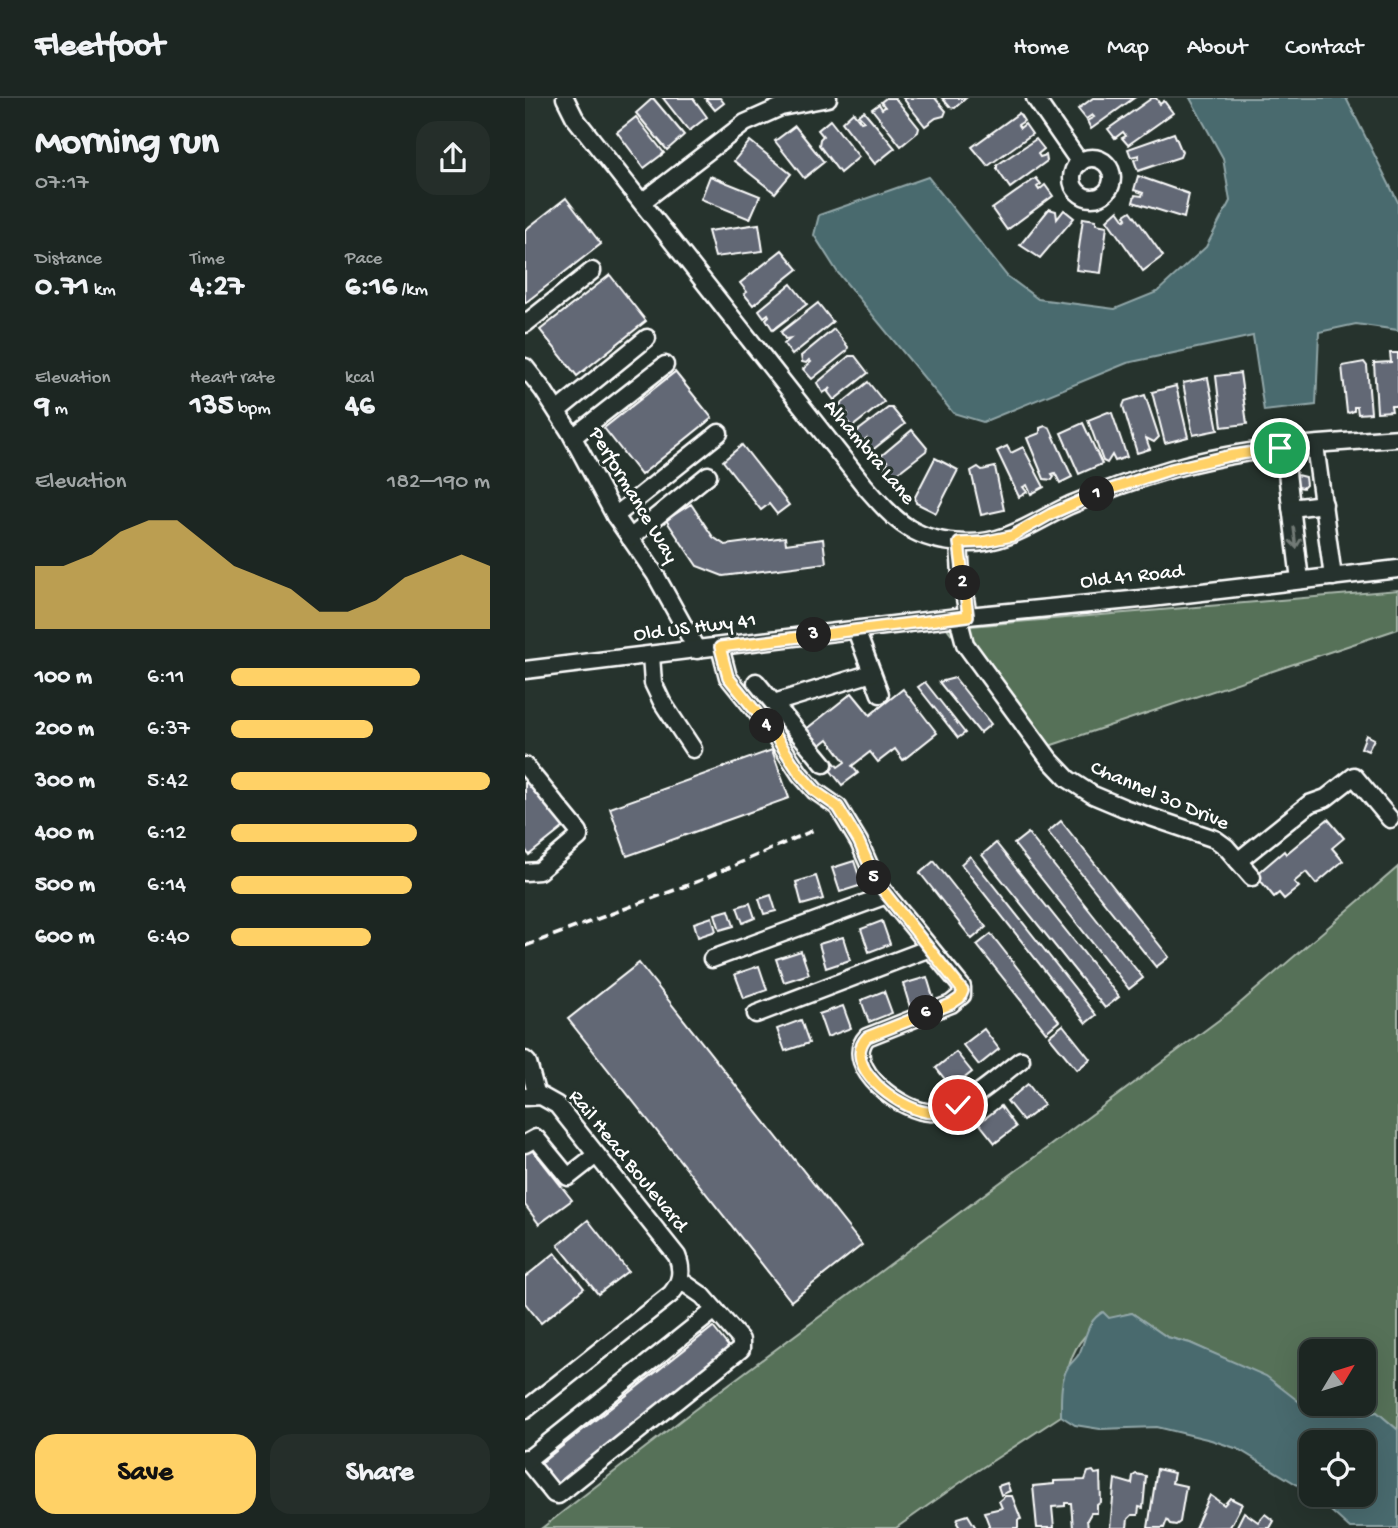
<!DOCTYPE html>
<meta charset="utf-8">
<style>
:root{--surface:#1c2622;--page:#252e2a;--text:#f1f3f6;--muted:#a0a5a5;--line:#3a4340;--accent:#ffd166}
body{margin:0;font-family:"Gochi Hand",sans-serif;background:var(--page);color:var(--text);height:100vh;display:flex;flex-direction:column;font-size:26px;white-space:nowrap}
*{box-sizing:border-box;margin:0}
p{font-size:23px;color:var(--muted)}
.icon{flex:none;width:38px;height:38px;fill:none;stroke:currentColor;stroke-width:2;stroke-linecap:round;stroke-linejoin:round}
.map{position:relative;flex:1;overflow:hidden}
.side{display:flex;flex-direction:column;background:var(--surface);width:525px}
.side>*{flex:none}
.needle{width:46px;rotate:52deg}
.fabs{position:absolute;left:774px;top:1241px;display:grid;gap:14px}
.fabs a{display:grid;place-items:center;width:77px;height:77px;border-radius:14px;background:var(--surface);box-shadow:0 7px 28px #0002,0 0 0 2px var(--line);font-size:35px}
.pin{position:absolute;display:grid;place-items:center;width:60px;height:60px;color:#fff;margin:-30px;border:4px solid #fff;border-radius:50%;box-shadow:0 2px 7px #0007}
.km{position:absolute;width:35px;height:35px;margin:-18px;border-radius:50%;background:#222;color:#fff;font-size:19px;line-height:35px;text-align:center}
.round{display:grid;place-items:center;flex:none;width:74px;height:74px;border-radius:21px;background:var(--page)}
.head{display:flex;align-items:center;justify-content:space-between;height:119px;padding:0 35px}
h1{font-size:38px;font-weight:700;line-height:52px}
.metrics{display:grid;grid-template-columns:repeat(3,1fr);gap:10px;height:119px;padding:7px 35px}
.metrics div{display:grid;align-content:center}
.metrics b{font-size:30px;font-weight:700}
.metrics small{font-size:19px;font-weight:400}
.metrics p{font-size:19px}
.chart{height:196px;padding:14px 35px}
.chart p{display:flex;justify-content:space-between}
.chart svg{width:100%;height:126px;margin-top:7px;fill:var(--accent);opacity:.7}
.action{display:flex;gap:14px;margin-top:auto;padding:14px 35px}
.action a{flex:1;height:80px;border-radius:21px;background:var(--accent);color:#111;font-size:28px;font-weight:700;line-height:80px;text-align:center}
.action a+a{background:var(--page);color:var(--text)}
ul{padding:0 35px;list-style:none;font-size:23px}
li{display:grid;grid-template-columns:112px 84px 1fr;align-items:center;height:52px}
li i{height:18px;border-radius:9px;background:var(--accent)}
header{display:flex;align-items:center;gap:42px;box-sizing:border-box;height:98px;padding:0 35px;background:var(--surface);border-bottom:2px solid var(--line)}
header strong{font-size:33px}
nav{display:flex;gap:38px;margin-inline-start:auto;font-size:24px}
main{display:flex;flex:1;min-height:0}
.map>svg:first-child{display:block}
</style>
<header>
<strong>Fleetfoot</strong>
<nav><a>Home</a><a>Map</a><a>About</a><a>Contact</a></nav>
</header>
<main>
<section class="side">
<div class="head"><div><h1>Morning run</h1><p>07:17</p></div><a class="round"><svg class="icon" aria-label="share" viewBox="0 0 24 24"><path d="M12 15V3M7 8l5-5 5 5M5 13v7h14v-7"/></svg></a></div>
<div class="metrics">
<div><p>Distance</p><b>0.71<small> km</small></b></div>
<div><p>Time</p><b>4:27</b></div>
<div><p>Pace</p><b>6:16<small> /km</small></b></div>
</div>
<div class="metrics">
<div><p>Elevation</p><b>9<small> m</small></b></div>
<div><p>Heart rate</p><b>135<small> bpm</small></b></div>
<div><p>kcal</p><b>46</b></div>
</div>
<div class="chart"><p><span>Elevation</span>182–190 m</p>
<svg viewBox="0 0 160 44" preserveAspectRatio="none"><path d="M0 44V22L10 22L20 18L30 10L40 6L50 6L60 14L70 22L80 26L90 30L100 38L110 38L120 34L130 26L140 22L150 18L160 22V44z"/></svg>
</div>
<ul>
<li><b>100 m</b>6:11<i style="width:73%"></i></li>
<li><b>200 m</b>6:37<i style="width:55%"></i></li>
<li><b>300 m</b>5:42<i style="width:100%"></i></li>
<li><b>400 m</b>6:12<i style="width:72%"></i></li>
<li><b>500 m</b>6:14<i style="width:70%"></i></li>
<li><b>600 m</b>6:40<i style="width:54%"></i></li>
</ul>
<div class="action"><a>Save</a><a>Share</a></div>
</section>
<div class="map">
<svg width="873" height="1430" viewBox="0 0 873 1430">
<rect width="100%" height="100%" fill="#26332d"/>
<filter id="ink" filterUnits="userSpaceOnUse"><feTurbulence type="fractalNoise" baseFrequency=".0143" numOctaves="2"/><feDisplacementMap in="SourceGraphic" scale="14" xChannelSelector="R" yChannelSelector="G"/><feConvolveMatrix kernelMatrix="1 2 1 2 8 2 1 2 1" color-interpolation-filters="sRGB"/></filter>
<g filter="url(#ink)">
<g fill="#567158" stroke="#aab8ac" stroke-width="2" fill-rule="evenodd">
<path d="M873,492V531L521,649L488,616L422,530Z"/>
<path d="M873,769V1332L852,1314L838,1317L781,1309L719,1270L665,1245L642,1239L607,1215C546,1228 542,1263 536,1318L449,1375L371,1430H17L169,1312L706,913ZM786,1253H838V1306H786Z"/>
</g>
<g fill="#486b6e" stroke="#91a6a8" stroke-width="2">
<path d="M665,0H821L873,104V232L831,226L794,234L791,307L739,313L728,238L602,265L458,324L428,315L313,175L289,137L294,117L403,79L482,178L513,201L590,211L632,194L681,149L705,103L698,60Z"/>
<path d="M578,1214L584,1220L607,1215L642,1239L665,1245L741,1278L781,1309L838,1317L852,1314L873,1332V1430H825L788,1397L838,1396V1344H786V1395L713,1351L686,1342L632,1329L575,1331L550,1327L536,1318C536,1303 535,1282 543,1269C546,1265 551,1261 554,1256C561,1242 561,1223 578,1214Z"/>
</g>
<g fill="#626875" stroke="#fff" stroke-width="2">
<path d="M128,0L159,37L142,52L111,15Z"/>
<path d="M138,0H168L182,19L164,33Z"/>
<path d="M180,0H195L199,5L190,12Z"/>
<path d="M361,0H370L394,30L393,34L376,48L347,11L354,6L357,11L360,9L356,4Z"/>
<path d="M378,0H410L421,13L419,18L411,20L400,28Z"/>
<path d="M417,0H441L430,10L425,9Z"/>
<path d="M568,0H609L566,31L562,23L569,19L567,17L561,21L553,11Z"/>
<path d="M627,0H631L635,6L639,3L648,15L603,47L597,40L601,38L598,34L590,40L583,31Z"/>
<path d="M339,13L370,50L350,66L317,24L328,14L336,24L339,23L333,17Z"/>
<path d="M494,15L499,23L493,27L495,30L500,26L507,36L463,68L447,49Z"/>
<path d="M111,19L139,55L119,70L92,34Z"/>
<path d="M305,22L334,59L315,75L294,47L295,41L298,38L293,32Z"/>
<path d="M270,28L299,64L279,80L250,43Z"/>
<path d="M649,35L657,54L655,59L613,73L609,62L614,60V57L606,59L603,51Z"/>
<path d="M511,41L519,51L513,56L515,59L521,57L522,63L485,90L472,71V67Z"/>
<path d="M225,43L266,76L250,95L209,63Z"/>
<path d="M185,78L235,98L225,121L176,101Z"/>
<path d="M613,78L664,96L659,120L608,104L610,97L617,98L618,95L609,92Z"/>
<path d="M511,80L516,86L512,89L514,92L520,87L528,98L482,132L467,111Z"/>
<path d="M41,100L76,146L0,205V132Z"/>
<path d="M524,111L531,113L532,121L539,112L549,120L515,160L495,147Z"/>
<path d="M593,112L600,122L602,120L600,117L606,113L638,158L618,173L582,122Z"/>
<path d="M558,120L571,122V126L582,128L576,175L551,172Z"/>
<path d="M234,126L238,153L190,159L183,133Z"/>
<path d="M257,152L273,171L228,207L219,196L222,194L215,185Z"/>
<path d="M85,177L121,223L52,278L15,232Z"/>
<path d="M266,186L282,206L248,232L241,221L244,218L243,216L239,219L234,212Z"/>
<path d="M293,205L308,224L267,257L259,246L266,240L260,241L256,234Z"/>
<path d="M309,231L323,249L322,253L287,281L278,271L286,264L284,262L281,265L277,264L276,258Z"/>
<path d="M865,255H873V308H866L867,313L852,314L849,265L866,264Z"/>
<path d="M324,258H330L343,275L309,302L303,294L306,290L298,295L292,285Z"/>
<path d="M839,264L842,268L846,315L833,316L832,309H829V313L824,315L822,314L817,268Z"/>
<path d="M150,274L187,320L116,377L79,330Z"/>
<path d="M715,275L722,326L697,329L691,278Z"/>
<path d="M683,280L693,332L668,337L658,285Z"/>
<path d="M343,284L359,304L327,329L318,318L323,316L320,312L316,316L311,310Z"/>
<path d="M651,288L663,339L640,345L627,294Z"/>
<path d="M620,297L634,339L629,344L621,340L625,351L612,355L598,308L600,303Z"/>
<path d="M363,310H367L380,326L345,354L340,346L344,343L342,340L337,344L330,335Z"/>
<path d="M583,314L587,315L602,359L590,363L587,357L582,365L578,363L563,322Z"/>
<path d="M558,325L577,366L554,376L536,335Z"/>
<path d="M520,328L525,330L547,379L535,385L530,375L527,376L529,379L527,382L519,381L502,340L515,335V330Z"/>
<path d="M387,332L402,350L401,353L366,380L359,370L363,366L362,363L357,364L356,358Z"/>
<path d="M217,347L264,407L252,416L244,406L236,412L198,363Z"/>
<path d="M482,348L486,355L498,349L519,389L506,396L502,387L498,389L502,394L494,399L472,353Z"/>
<path d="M410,360L433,372L411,415L391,405L390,399Z"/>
<path d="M453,369L457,372L470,369L479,412L456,417L446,373Z"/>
<path d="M772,377L780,379L781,387L778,390L769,388Z"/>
<path d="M166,406L188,439L200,447L260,439L261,446L298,441L301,465L198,478L172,468L141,422Z"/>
<path d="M430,580L466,626L455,635L414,584Z"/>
<path d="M400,584L440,635L433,640L393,589Z"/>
<path d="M378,591L412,635L378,662L370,651L353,664L345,654L327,668L333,675L317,687L302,668L308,663L313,669L320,664L303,641L293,649L280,632L327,595L345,617Z"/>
<path d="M841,637L849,641L843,653L836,650Z"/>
<path d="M247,652L264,700L102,758L85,710Z"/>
<path d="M0,680L39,729L4,757L0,751Z"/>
<path d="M803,721L819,740L807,750L818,763L791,786L781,774L769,784L774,789L759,801L754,795L749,799L731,777L759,753L761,756Z"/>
<path d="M536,723L644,859L631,869L523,734Z"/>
<path d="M503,735L618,880L604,891L489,746Z"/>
<path d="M471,745L594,899L580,910L457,757Z"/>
<path d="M445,758L571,917L561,925L436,766Z"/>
<path d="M329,763L337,787L315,794L307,770Z"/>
<path d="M409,763L461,829L447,841L395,775Z"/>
<path d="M291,778L298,801L277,807L271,784Z"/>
<path d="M246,797L251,813L239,816L234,801Z"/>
<path d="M225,805L230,820L218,825L212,809Z"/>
<path d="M204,812L209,828L195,832L190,816Z"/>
<path d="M187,819L191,833L173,839L169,825Z"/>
<path d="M357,823L365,846L344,854L336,831Z"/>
<path d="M466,836L534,923L521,934L452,847Z"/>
<path d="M318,839L325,862L301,870L294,846Z"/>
<path d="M276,853L284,876L259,884L251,861Z"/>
<path d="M114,865L337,1147L266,1203L43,921Z"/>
<path d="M234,868L242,892L219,900L210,876Z"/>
<path d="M402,879L409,902L385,909L378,886Z"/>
<path d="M359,893L367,915L344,924L336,902Z"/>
<path d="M318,908L326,930L302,939L294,916Z"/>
<path d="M276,922L284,945L260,953L252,931Z"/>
<path d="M538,927L565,961L552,972L524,938Z"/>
<path d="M459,931L474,951L454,967L438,947Z"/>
<path d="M431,954L447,974L427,990L411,970Z"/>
<path d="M503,986L519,1007L498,1023L482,1003Z"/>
<path d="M476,1008L491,1029L470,1045L454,1025Z"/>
<path d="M7,1051L47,1102L14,1126L0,1107V1056Z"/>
<path d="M63,1122L103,1173L73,1196L33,1147Z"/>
<path d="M30,1155L59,1190L16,1225L0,1205V1179Z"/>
<path d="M188,1229L207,1253L34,1389L16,1365Z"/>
<path d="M632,1371L649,1375L647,1385L661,1388L655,1424L651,1427L645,1426L642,1422L639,1430H623Z"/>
<path d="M568,1373L570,1376L575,1375L576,1404L572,1407V1415H566L562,1422L563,1430H548L546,1405H540V1408L527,1409L529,1430H512L508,1388L529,1386V1383L560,1382L563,1374Z"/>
<path d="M611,1376L621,1378L618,1410L614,1409L613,1417H607L603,1421L602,1430H585L590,1381L607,1386L608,1378Z"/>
<path d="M482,1385L485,1393L476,1397L473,1388Z"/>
<path d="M685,1397L699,1407L705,1400L717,1406L705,1429L670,1430Z"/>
<path d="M480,1398H487L496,1421L493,1422V1430H463L464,1427L459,1414L477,1410L474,1403Z"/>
<path d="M719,1414L733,1424L740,1416L749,1423L745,1430H711Z"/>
<path d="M443,1417L451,1430H435L432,1425L433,1420Z"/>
</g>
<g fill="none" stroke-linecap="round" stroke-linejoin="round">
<defs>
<g id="minor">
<path d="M40,0L50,20L339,387C371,424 390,444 441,445C482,446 510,423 545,407C578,393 612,381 646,371C719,350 797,345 873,340"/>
<path d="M510,0L555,65"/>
<circle cx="567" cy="80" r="20"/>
<path d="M117,104L220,25L256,9L303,0"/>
<path d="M0,226L67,173"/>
<path d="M0,269L18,292L45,334L90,418L130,476L172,552"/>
<path d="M32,313L122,240"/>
<path d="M48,339L140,267"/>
<path d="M790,347L808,479"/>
<path d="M759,350L775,482"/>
<path d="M766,410L799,406"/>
<path d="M90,418L194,335"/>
<path d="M105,440L183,377"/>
<path d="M434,445L436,477L443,518"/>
<path d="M433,519L440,546L524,661L543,681L568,697L599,710L690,741L701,749L727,779"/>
<path d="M331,532L355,596"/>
<path d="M195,549L203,579L249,636L275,676L290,693L313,709L334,744L352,785L437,889V897L426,906L342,939C315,968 380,1017 408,1014C442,1011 470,981 496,962"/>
<path d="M126,557L128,585L137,604L168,651"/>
<path d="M0,572L433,519L626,500L873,471"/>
<path d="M231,584L299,666"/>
<path d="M249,605L347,575"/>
<path d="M0,668L54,734V739L14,773L0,774"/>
<path d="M713,763L784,706L801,700L829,678L865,721"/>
<path d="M187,861L362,797"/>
<path d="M231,916L405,850"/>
<path d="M0,962L3,965L12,998"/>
<path d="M0,999L16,998L32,1007L152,1158C158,1173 156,1184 146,1196L0,1312"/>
<path d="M0,1046L11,1040L43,1079L71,1057"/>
<path d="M0,1360L29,1396L33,1397L216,1251V1242L178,1198L155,1182"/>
<path d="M2,1362L190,1212"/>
</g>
</defs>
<use href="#minor" stroke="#fff" stroke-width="21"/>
<use href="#minor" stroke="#26332d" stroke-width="16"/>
<path stroke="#fff" stroke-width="3.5" stroke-dasharray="10 5" stroke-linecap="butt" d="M0,848L174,783L291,731"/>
</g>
<defs><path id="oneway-shaft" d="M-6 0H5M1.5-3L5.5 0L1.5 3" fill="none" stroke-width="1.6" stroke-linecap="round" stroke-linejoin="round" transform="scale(1.75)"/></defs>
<use stroke="#727a76" href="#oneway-shaft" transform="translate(770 440) rotate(83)"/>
</g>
<g fill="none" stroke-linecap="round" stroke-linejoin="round" filter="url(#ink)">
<defs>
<path id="route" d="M433,1007C424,1011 411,1016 401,1014C374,1010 315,968 342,939L426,906L435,900L438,893L352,785L334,744L313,709L290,693L275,676L249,636L203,579L195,549L443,518L434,445L458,444L487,438L526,416L571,396L647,371L703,358L755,350"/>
</defs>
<use href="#route" stroke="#fff" stroke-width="14"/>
<use href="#route" stroke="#ffd166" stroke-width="9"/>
</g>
<g text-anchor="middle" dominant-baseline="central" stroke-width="6" stroke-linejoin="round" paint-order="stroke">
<g font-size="21" fill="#fff" stroke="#26332d">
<text transform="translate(343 355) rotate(50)">Alhambra Lane</text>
<text transform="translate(107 398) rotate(59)">Performance Way</text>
<text transform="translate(607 480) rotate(-6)">Old 41 Road</text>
<text transform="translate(170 531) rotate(-7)">Old US Hwy 41</text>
<text transform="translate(634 699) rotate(23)">Channel 30 Drive</text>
<text transform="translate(102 1064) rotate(51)">Rail Head Boulevard</text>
</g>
</g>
</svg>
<div class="fabs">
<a><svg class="needle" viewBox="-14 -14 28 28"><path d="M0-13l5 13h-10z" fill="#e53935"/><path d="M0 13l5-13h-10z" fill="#a0a5a5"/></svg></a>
<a><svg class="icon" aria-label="locate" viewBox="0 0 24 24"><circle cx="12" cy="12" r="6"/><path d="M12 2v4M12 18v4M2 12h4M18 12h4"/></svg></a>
</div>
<div class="pin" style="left:755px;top:350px;background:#1e9e55"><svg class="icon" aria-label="arrive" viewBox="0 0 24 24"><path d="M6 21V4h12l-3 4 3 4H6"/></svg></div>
<div class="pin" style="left:433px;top:1007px;background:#d93025"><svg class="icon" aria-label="check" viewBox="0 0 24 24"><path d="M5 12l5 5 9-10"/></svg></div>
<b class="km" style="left:572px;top:396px">1</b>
<b class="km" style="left:438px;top:485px">2</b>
<b class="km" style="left:289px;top:537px">3</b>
<b class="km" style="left:242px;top:628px">4</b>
<b class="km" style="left:349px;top:780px">5</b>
<b class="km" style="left:401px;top:915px">6</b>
</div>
</main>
